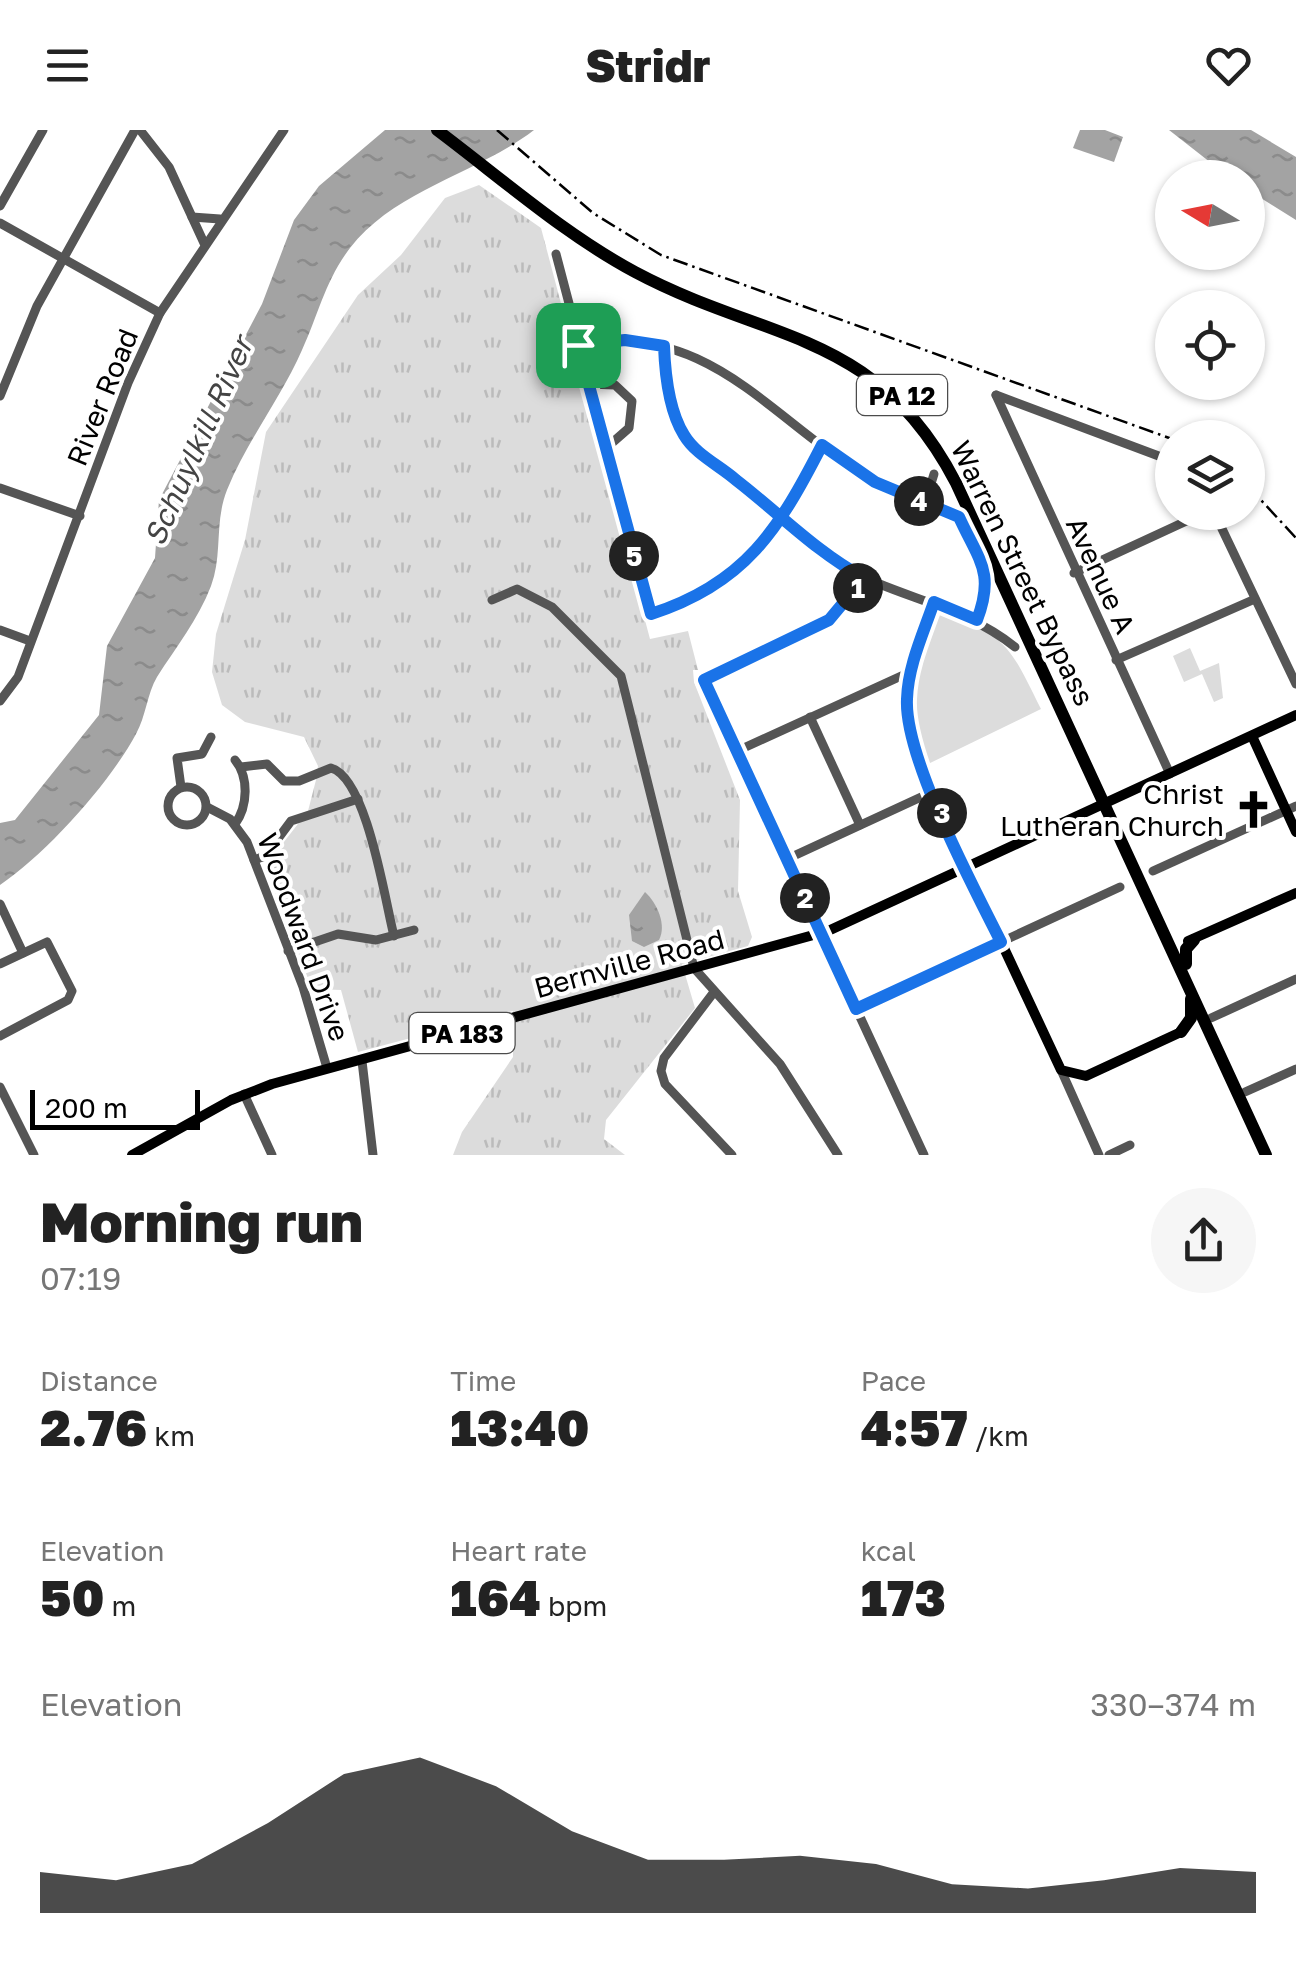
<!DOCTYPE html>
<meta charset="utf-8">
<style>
:root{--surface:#fff;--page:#f6f6f6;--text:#222;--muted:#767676;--accent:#000}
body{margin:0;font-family:"Golos Text",sans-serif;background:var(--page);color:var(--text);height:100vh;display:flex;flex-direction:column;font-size:38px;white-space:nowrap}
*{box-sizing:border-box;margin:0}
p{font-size:32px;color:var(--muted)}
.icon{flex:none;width:55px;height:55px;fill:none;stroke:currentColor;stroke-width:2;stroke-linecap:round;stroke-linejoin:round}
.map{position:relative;height:1025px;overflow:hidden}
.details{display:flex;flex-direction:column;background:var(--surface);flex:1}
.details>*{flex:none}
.needle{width:65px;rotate:280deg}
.tools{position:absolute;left:1155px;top:30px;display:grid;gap:20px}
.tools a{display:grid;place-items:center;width:110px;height:110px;border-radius:50%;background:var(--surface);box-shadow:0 2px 8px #0004;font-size:50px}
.scale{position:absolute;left:30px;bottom:25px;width:170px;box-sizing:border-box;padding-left:10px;border:5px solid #000;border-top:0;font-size:28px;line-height:35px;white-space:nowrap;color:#000;-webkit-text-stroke:8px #fff;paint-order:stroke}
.pin{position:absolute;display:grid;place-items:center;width:85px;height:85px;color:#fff;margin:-42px;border-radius:20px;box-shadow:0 5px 15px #0006}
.km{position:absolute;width:50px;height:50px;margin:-25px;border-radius:50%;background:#222;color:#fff;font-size:28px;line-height:50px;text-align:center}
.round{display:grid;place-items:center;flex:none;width:105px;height:105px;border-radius:52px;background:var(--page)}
.head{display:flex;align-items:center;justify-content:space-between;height:170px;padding:0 40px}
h1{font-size:55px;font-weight:800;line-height:75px}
.metrics{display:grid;grid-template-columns:repeat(3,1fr);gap:15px;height:170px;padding:10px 40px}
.metrics div{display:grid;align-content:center}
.metrics b{font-size:50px;font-weight:800}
.metrics small{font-size:28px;font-weight:400}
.metrics p{font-size:28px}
.chart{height:280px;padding:20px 40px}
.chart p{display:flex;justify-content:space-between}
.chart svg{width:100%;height:180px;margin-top:10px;fill:var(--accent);opacity:.7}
header{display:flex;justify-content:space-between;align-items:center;height:130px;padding:0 40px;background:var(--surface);font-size:45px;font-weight:800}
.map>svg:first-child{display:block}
</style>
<header><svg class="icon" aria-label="menu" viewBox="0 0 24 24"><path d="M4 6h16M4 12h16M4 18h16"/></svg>Stridr<svg class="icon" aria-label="heart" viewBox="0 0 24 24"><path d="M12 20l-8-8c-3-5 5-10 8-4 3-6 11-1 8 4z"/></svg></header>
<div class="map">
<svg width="1296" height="1025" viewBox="0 0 1296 1025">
<defs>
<pattern id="grass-tufts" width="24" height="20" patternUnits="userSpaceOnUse" patternTransform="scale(2.5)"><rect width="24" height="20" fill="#dcdcdc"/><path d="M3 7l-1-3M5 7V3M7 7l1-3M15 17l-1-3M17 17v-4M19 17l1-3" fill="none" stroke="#bbb"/></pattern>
<pattern id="water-ripples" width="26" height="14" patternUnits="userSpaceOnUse" patternTransform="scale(2.5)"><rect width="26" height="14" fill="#a3a3a3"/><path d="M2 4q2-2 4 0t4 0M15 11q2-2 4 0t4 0" fill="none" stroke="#8b8b8b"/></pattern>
</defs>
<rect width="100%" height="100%" fill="#fff"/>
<path fill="url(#grass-tufts)" d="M479,55L541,98L650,509L688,501L698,540H693L694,552L740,670L738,761L752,807L748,816L682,834L695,878L606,990L604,1009L625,1025H453L462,1002L513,927V881L358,922L341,860L312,859L270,749L273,726L308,681L316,650L318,636L304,607L245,592L222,575L212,542L216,504L245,410L266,302L358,165L401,125L445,68Z"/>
<g fill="#dcdcdc">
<path d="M940,481C1009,507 1010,517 1041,579L926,635C900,582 917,536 934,482Z"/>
<path d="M1190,518L1200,541L1219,533L1223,568L1214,572L1202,544L1184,552L1173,526Z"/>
</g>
<g fill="url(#water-ripples)">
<path d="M385,0H534C477,44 396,59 350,118C325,151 319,183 302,220C281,268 247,311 227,360C214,393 223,424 211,456C198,490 176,517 157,547C147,564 146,586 136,604C109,654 47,723 0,755V693L15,690L99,585L107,516L155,428L159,370L262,174L294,90L319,56Z"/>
<path d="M1080,0H1105L1123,7L1114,32L1073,18Z"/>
<path d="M1169,0H1251L1296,27V90L1248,60V48L1229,47Z"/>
<path d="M645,762C657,773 667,795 659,810L644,817L632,811L629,785Z"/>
</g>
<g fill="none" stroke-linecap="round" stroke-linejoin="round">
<g stroke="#555" stroke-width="9">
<path d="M140,0L169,37L204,113"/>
<path d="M0,76L43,0"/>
<path d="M192,87L220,89"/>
<path d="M0,93L160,183"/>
<path d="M556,124L651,485C745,454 779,399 822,315"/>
<path d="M578,215C702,192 762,278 854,339C887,360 923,373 959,387L988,451L977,490"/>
<path d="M664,215C666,251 673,290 694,319C745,354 786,404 840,435C897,468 963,475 1015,517"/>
<path d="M588,254L615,255L632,271L629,298L605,319"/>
<path d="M996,265L1170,644"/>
<path d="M996,265L1172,331"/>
<path d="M0,266L37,176L135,0"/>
<path d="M0,358L80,386"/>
<path d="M925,373L934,344"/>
<path d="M1214,382L1296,554"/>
<path d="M1074,443L1206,382"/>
<path d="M864,449L829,491L704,550L924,1025"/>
<path d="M492,470L517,459L552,477L621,546L694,838L780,934L838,1025"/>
<path d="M934,473C926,496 913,522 909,546C897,615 939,678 966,737"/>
<path d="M0,500L30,511"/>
<path d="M1116,530L1255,469"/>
<path d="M0,571L18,547L128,253L160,183L284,0"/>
<path d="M810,587L860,695"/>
<path d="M737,621L910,542"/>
<path d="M241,637L267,634L284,651H299L331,638C367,648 385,771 394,806"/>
<circle cx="187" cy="676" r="19"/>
<path d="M181,657L177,628L202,624L211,607"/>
<path d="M207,677L230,689L247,712L303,857L327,938"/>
<path d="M235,694C248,676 249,647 235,630"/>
<path d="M787,729L932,662"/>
<path d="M254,730L265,726L291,691L358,669"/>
<path d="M1153,741L1296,676"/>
<path d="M0,774L23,823"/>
<path d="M288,821L338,804L376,810L414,800"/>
<path d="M0,834L47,812L72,861L68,870L0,906"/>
<path d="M714,862L664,928L661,941L665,954L732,1025"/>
<path d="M856,879L1120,757"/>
<path d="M1211,888L1296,849"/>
<path d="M362,931L373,1025"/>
<path d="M1061,940L1099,1025"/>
<path d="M0,957L34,1025"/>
<path d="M1245,962L1296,939"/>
<path d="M244,964L272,1025"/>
<path d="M1109,1025L1130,1015"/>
</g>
<g stroke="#000" stroke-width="10">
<path d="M1252,606L1296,702"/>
<path d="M966,737L1061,940L1086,946L1181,902"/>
<path d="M1188,811L1296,763"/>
<path d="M132,1025L231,970L272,954L828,801L1296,585"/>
</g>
<g stroke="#000" stroke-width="12">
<path d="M437,0C501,48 564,104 635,142C768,213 876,199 956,353L1266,1025"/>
<path d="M1186,834V819L1194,810"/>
<path d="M1181,902L1191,888V869"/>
</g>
<g stroke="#000" stroke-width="2.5" stroke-dasharray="15 5 2.5 5" stroke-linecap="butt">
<path d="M497,0L593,83L661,125L1172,309"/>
<path d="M1248,356L1296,408"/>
</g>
</g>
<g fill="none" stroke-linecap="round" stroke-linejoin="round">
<defs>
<path id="route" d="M578,215L625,210L664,216C665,243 669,281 684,305C696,325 719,335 736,350C780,384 815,421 864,448L829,490L704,550L856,879L1001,812C973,756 904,627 907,569C908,536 923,504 934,472L977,490C995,442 979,431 959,387L875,352L822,315C779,399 745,454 651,484L578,215"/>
</defs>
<use href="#route" stroke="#fff" stroke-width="20"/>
<use href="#route" stroke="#1a73e8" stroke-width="12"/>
</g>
<defs>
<symbol id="church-bare" viewBox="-9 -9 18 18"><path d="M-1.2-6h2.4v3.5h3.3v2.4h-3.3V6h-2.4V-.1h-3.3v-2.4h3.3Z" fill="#000" stroke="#fff" stroke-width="2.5" paint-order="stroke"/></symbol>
</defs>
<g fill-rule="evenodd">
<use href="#church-bare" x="1226" y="652" width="55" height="55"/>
</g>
<g text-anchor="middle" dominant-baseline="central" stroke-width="8" stroke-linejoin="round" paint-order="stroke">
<g fill="#fff" stroke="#4c4c4c" stroke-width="2.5">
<rect x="857" y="245" width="90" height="40" rx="8"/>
<rect x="409.5" y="883" width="105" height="40" rx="8"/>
</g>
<g font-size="25" font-weight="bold" fill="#000">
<text x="902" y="265">PA 12</text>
<text x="462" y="903">PA 183</text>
</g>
<g font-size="28" fill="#000" stroke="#fff">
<text transform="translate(102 267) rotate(-68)">River Road</text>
<text transform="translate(1023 443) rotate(64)">Warren Street Bypass</text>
<text transform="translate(1101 445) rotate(65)">Avenue A</text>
<text transform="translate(304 807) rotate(70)">Woodward Drive</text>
<text transform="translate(629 833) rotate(-15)">Bernville Road</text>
</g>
<g font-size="28" fill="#000" stroke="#fff" text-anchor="end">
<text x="1224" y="663">Christ<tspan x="1224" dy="32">Lutheran Church</tspan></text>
</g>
<g font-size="30" font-style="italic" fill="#444" stroke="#fff">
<text transform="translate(198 311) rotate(-66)">Schuylkill River</text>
</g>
</g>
</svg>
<div class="tools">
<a><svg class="needle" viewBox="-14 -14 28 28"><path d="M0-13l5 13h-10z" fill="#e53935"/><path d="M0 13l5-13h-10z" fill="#767676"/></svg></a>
<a><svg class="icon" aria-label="locate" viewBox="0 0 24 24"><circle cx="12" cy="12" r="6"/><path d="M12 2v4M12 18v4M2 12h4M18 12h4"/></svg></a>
<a><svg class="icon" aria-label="layers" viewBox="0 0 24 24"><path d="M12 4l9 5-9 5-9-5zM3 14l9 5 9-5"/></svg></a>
</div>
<div class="scale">200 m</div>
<div class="pin" style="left:578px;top:215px;background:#1e9e55"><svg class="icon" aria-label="arrive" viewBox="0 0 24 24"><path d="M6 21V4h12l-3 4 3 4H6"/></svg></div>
<b class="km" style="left:858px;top:458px">1</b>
<b class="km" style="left:805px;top:768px">2</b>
<b class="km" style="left:942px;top:683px">3</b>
<b class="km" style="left:919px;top:371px">4</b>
<b class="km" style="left:634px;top:426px">5</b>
</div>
<section class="details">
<div class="head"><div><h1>Morning run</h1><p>07:19</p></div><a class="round"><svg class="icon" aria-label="share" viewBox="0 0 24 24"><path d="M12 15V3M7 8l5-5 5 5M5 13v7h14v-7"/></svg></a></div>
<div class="metrics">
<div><p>Distance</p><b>2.76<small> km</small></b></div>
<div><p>Time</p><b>13:40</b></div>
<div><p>Pace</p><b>4:57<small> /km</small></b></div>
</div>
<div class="metrics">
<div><p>Elevation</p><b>50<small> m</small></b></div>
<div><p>Heart rate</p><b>164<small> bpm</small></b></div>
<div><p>kcal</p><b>173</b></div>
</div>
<div class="chart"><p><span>Elevation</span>330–374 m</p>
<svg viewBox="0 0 160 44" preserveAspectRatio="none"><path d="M0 44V34L10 36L20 32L30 22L40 10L50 6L60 13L70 24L80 31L90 31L100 30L110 32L120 37L130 38L140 36L150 33L160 34V44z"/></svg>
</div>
</section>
